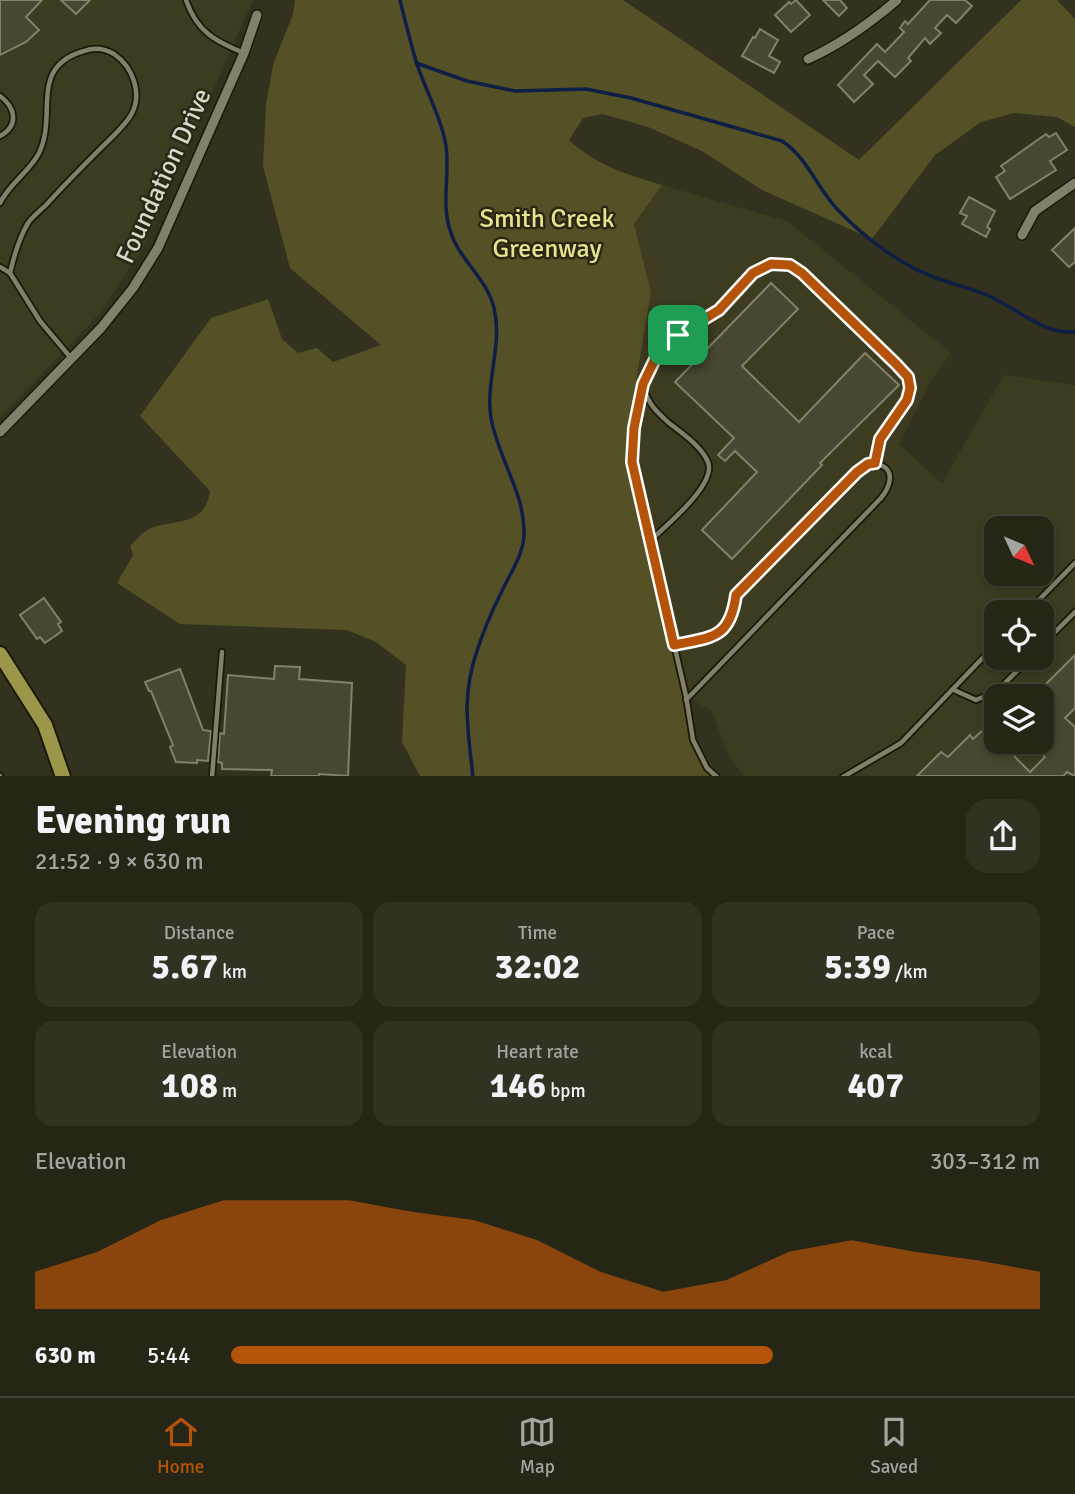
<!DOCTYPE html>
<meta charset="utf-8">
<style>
:root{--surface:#262616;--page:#323223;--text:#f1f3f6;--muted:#a4a5a1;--line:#424335;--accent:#b45309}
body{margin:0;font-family:Signika,sans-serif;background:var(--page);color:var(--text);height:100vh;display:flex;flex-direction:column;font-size:26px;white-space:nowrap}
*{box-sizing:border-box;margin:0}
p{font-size:23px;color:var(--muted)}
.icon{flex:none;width:38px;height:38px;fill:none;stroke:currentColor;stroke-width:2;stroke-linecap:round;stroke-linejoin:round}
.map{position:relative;height:776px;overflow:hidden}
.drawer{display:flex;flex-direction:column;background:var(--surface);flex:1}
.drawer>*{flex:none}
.needle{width:46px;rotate:134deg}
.controls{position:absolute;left:984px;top:516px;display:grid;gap:14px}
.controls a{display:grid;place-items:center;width:70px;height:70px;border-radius:14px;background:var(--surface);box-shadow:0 4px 10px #0003,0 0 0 2px var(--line);font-size:35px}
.pin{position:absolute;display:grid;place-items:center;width:60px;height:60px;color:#fff;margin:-30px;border-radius:14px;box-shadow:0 4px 10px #0006}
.round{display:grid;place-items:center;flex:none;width:74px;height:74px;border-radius:21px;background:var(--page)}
.head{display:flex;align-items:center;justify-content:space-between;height:119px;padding:0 35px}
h1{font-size:38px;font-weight:800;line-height:52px}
.figures{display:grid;grid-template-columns:repeat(3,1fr);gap:10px;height:119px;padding:7px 35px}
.figures div{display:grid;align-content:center;border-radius:18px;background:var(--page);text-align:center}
.figures b{font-size:35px;font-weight:800}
.figures small{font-size:19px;font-weight:400}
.figures p{font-size:19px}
.chart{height:196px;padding:14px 35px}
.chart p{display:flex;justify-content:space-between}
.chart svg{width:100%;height:126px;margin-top:7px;fill:var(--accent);opacity:.7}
ul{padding:0 35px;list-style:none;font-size:23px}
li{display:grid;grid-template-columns:112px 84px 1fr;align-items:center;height:52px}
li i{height:18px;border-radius:9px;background:var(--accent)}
.dock{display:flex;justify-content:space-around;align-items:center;height:98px;border-top:2px solid var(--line);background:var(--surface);font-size:19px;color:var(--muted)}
.dock a{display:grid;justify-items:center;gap:4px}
.dock .current{color:var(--accent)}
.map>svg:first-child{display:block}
</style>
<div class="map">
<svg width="1075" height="777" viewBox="0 0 1075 777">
<rect width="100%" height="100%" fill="#33321e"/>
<g fill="#3d3b20" fill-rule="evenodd">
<path d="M0,0H253L143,248L100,313L0,418Z"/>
<path d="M662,185L787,221L951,353L931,381L899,444L942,483L1004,375L1075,385V776H744L728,756L712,711L686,696L628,429L651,292L634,224ZM996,528H1041V574H996ZM996,612H1041V658H996ZM996,696H1041V742H996Z"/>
</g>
<path fill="#545127" d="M295,0H623L859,160L1021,0H1057L1075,19V127L1057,117L1014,113L981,122L935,155L872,239L762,190L702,151L648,127L603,114L583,118L569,140C598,166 625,174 662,185L634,224L651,292L628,429L632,462L686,696L693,740L707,768L715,776H420L402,742L406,665L376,642L347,630L180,624L117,583L133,555L130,546C136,540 143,531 151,528C177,519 205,526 210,491L140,416L211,318L268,299L282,339L298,353L317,348L333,362L381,345L290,268L263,166L266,105L273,65L293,14Z"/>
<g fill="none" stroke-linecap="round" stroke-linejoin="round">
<g stroke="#0f1e44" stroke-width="3.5">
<path d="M400,0C405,20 410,41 416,61C425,90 441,116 446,146C450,174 441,203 450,230C458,259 487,278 494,308C503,345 485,382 491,418C498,458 525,493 524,534C524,554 509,575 501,593C492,611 483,632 477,651C461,697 468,730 473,777"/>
<path d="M416,63L467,81L515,91L586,89L631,98L782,141C809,159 817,189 839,211C864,237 898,263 931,276C949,283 969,288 987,295C1010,305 1030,323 1054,330C1060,332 1068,332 1075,332"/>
</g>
</g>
<g fill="#484732" stroke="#82816b" stroke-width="2">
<path d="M0,0H42L26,17L39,30L26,42L0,55Z"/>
<path d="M61,0H90L76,14Z"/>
<path d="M796,0L810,15L791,32L775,15L789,2L791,4Z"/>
<path d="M823,0H840L847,8L839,16Z"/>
<path d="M930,0H965L972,6L956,23L947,15L935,28L941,33L930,44L925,38L908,58L911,61L895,77L878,61L864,75L873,84L854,102L838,85L877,44L885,52L904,32L900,28L905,21L908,24Z"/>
<path d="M760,29L778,40L769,56L780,62L774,73L742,56L753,37L755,38Z"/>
<path d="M1056,133L1067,150L1050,161L1056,170L1010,199L996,177L1005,171L1001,166L1046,134L1049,137Z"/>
<path d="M969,197L995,211L987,227L990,229L986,237L962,224L967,216L960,213Z"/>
<path d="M1075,228V262L1069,267L1052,250Z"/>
<path d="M771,283L798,309L742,366L799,422L865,353L899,385L820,463L822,465L732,559L702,530L757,472L735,451L725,461L718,455L734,438L675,382Z"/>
<path d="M44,598L61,622L58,624L62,631L45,643L40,637L37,639L20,615Z"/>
<path d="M1075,655V708L1065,718L1075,727V776L1067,772L1063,776H917L941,752L948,757L970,735L973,739L983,730L1007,751L1008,750L1030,772L1045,757L1030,742H1041V696H1034Z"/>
<path d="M275,666L300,667L299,679L352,683L348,776L319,774V776H271L272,770L222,769V763L218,762L220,733L224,734L228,675L274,679Z"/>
<path d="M180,669L203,730L211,731L208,761L197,760V763L176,762L170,747L173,745L151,691H149L145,682Z"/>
</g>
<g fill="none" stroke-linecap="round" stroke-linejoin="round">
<defs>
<g id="service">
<path d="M186,0C197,32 215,41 244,53"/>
<path d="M0,96C16,108 19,126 0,136"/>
<path d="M0,203C9,184 31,170 39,153C58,114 28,67 84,51C95,47 104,48 114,54C133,67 143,94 131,115C123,128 110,139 99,150C81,168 64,185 47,204C41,210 33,216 28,223C19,238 14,256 10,273"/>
<path d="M0,267L10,273L40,321L71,358"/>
<path d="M644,388C648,404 657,412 669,423C682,433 701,446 708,462C717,485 664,527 649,542"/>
<path d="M1027,612L1075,563"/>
<path d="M674,645C712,637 730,639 736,595L857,472C882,454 902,472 881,498L686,700"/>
<path d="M1041,646L1075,612"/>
<path d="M954,690L976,700L997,691L1030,658"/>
<path d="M0,776V777"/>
<path d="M212,777L222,652"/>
<path d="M717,777L707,768L693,740L686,696L632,462C635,415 638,366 679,335C692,325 708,319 720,308C735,295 746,279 762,267C777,261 789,265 802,273L908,377C914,409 877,427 875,463"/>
<path d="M843,777L901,743L996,644"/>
</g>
<g id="minor">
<path d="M808,59C841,44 870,23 897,0"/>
<path d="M1022,235L1035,211L1075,183"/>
<path d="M0,432L101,328L133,288L158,248L244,53L257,15"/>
</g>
<path id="primary" d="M0,654L45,725L63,777"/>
</defs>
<use href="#service" stroke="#1b1907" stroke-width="8"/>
<use href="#minor" stroke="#1b1907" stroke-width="12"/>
<use href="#primary" stroke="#1b1907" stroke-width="18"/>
<use href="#service" stroke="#81806a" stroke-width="4.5"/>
<use href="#minor" stroke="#81806a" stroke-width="9"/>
<use href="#primary" stroke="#9b964a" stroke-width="14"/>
</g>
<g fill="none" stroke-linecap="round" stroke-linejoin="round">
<defs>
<path id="route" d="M771,264L790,265L802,273L896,364L908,377L910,388L907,400L880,439L875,463L868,464L857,472L736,595C730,639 712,637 674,645L632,462L634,428L643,384L657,355L678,335L719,310L753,273Z"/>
</defs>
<use href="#route" stroke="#fff" stroke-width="14"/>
<use href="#route" stroke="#b45309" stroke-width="9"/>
</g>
<g text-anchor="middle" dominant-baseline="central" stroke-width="5" stroke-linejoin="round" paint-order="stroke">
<g font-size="26" fill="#d8d7cb" stroke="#292814">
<text transform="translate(164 176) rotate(-65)">Foundation Drive</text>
</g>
<g font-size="26" fill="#e7e28f" stroke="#292814">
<text x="547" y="219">Smith Creek<tspan x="547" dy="30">Greenway</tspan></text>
</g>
</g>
</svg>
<div class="controls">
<a><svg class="needle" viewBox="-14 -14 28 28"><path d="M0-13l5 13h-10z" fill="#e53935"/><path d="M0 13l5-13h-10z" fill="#a4a5a1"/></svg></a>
<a><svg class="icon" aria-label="locate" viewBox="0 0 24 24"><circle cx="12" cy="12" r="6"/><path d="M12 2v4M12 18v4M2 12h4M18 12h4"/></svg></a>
<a><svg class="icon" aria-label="layers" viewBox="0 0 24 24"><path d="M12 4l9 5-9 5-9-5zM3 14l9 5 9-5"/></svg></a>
</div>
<div class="pin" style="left:678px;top:335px;background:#1e9e55"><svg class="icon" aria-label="arrive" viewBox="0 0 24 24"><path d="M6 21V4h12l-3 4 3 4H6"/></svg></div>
</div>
<section class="drawer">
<div class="head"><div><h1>Evening run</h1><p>21:52 · 9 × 630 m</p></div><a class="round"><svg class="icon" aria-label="share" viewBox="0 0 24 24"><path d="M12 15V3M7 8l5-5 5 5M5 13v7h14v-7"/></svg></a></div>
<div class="figures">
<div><p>Distance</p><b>5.67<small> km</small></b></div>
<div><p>Time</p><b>32:02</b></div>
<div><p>Pace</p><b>5:39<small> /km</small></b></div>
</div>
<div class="figures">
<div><p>Elevation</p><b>108<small> m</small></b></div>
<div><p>Heart rate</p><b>146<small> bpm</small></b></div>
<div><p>kcal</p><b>407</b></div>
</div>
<div class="chart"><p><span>Elevation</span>303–312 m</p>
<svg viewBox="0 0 160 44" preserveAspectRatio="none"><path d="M0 44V31L10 24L20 13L30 6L40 6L50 6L60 10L70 13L80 20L90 31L100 38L110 34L120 24L130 20L140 24L150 27L160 31V44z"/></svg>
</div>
<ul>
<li><b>630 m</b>5:44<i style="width:67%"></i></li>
</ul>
</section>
<nav class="dock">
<a class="current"><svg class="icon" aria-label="home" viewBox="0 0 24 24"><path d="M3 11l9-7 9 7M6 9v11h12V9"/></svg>Home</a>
<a><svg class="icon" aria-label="map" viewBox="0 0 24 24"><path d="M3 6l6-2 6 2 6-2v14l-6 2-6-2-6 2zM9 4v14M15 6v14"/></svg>Map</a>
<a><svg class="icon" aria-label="saved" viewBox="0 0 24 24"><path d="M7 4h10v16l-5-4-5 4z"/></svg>Saved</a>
</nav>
